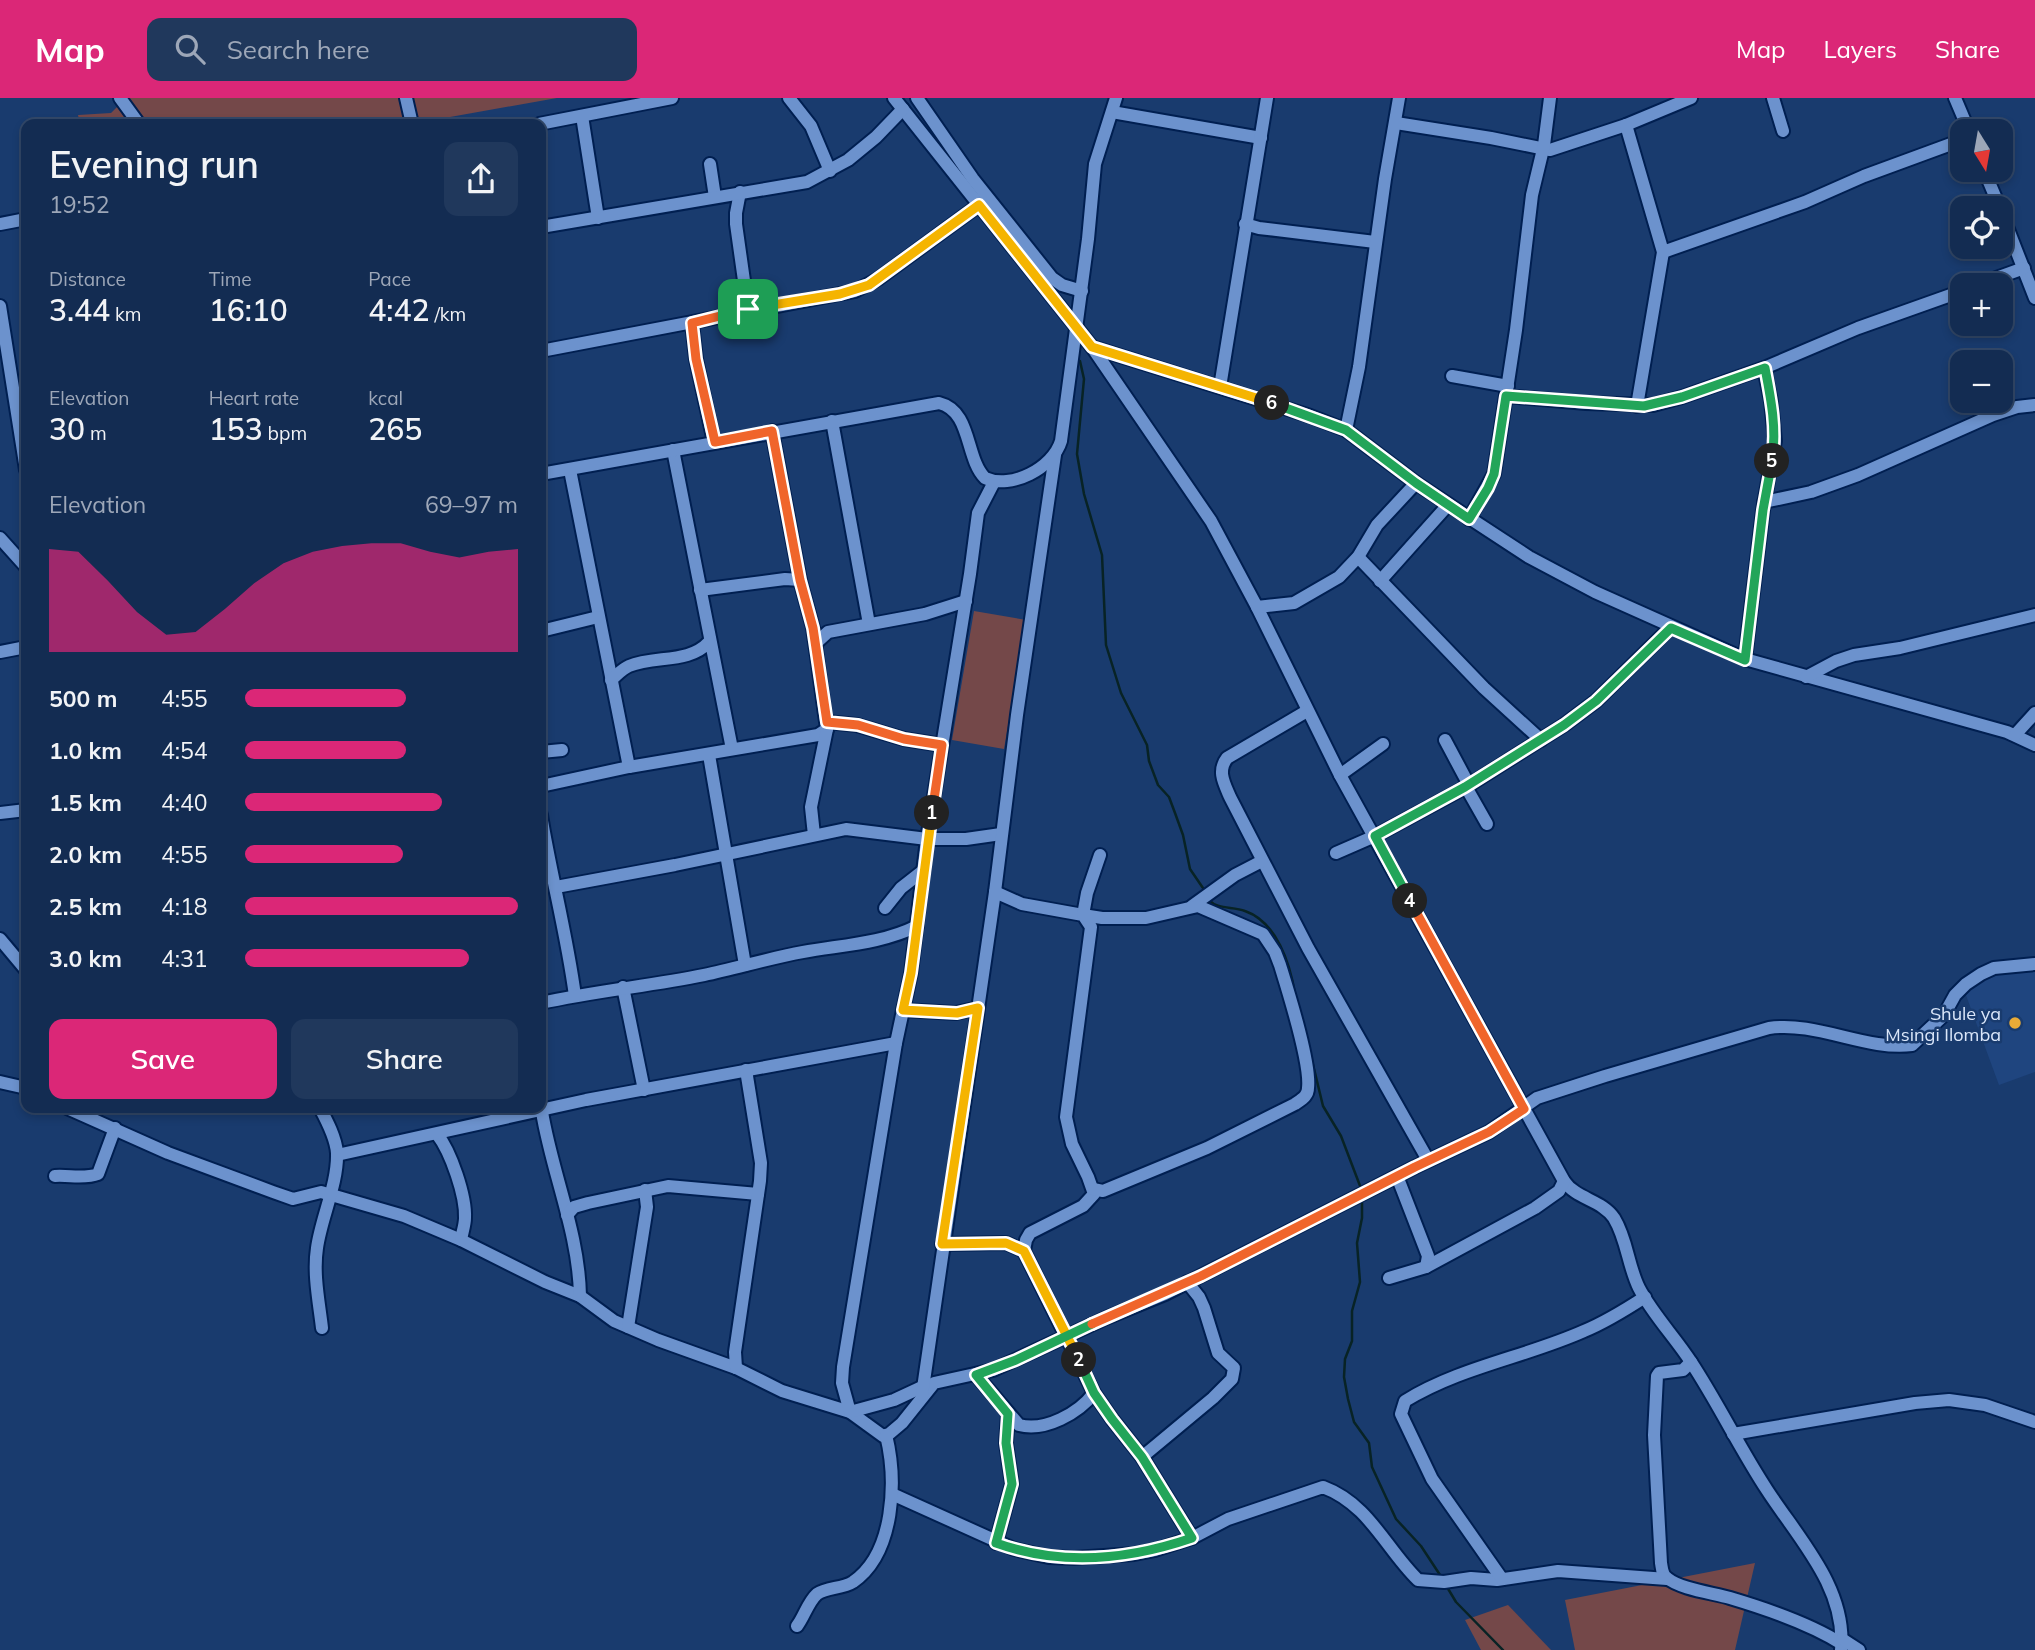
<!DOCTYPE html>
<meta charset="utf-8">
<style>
:root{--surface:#132c52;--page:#20385c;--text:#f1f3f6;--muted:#9da7b8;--line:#324869;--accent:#db2777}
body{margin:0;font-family:Mulish,sans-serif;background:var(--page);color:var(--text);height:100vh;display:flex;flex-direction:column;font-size:26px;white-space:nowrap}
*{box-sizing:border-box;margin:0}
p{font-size:23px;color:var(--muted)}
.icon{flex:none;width:38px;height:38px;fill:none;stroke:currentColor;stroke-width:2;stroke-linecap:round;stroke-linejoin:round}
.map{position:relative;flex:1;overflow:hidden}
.panel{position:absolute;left:21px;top:21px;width:525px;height:994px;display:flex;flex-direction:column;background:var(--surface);border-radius:14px;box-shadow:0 4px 10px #0003,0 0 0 2px var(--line)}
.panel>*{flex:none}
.needle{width:46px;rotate:169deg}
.buttons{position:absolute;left:1950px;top:21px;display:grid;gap:14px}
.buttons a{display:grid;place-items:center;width:63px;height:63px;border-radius:14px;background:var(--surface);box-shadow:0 4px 10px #0003,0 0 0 2px var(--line);font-size:35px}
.pin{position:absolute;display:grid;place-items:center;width:60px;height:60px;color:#fff;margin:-30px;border-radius:14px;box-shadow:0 4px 10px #0006}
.km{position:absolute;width:35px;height:35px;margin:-18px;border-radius:50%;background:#222;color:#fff;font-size:19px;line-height:35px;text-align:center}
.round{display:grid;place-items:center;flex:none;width:74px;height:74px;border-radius:14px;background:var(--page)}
.overview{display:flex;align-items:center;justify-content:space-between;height:119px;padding:0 28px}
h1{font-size:38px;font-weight:600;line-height:52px}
.stats{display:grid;grid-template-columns:repeat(3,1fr);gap:10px;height:119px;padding:7px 28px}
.stats div{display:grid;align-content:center}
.stats b{font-size:30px;font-weight:600}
.stats small{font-size:19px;font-weight:400}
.stats p{font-size:19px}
.chart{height:196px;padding:14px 28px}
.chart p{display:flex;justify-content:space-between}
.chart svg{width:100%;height:126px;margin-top:7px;fill:var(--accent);opacity:.7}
.button{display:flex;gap:14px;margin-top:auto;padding:14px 28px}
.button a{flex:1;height:80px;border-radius:14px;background:var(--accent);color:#fff;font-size:28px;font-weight:600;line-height:80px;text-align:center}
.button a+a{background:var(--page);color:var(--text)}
ul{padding:0 28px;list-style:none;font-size:23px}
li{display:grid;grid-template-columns:112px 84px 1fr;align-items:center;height:52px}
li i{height:18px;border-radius:9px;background:var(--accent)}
header{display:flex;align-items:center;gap:42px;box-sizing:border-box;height:98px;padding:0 35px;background:var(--accent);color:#fff}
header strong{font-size:33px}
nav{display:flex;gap:38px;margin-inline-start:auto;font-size:24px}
.search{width:490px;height:63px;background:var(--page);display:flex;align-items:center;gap:18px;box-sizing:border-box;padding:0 24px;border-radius:14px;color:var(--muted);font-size:26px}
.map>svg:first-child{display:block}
</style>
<header>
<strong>Map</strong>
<div class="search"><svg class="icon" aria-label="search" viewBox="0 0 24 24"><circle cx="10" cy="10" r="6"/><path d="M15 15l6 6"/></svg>Search here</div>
<nav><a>Map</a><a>Layers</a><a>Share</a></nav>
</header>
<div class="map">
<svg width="2035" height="1552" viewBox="0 0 2035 1552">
<rect width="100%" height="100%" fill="#193b6e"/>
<path fill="#1f457f" d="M2035,864V974L1999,987L1963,889Z"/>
<g fill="#744849">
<path d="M126,0H557L411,26H80L78,17L111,15Z"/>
<path d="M974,513L1026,522L1004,651L952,642Z"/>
<path d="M1755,1465L1735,1552H1575L1565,1502Z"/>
<path d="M1508,1507L1551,1552H1481L1465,1522Z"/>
</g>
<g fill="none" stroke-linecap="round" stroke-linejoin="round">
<g stroke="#082325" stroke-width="2.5">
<path d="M1080,263L1084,281L1077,356L1084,396L1102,457L1106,547L1121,595L1147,647L1149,663L1158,687L1169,699L1175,715L1183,737L1190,771L1205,793"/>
<path d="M1209,802C1218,812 1233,808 1245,813C1277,824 1290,866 1295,896"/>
<path d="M1308,946L1323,1008L1341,1038L1362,1093"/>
<path d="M1362,1102V1120L1357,1145L1360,1184L1352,1213V1243L1345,1261L1344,1279L1348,1301L1354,1324L1369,1345L1372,1369L1396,1421L1421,1448L1442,1480"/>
<path d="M1447,1489L1456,1504L1503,1552"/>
</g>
<defs>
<g id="minor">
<path d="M120,0L139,26"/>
<path d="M406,0L412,26"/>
<path d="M789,0L811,28L830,73"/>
<path d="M894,0L1092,249L1211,423L1257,509L1340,677L1564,1083C1576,1101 1602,1102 1614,1120C1627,1141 1628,1168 1639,1190C1653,1217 1675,1239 1691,1264C1718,1305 1740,1351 1767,1392C1798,1440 1847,1490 1841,1552"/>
<path d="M917,0L973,81L1052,180L1062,187L1082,193"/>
<path d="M1773,0L1783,33"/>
<path d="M1955,0L1969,33"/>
<path d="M1112,14L1261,40"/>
<path d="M582,18L598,120"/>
<path d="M1396,25L1491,40L1550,52L1626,27L1691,0"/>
<path d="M539,26L672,0"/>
<path d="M1626,27L1663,154L1637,308"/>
<path d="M710,66L715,99"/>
<path d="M1984,72L2000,110"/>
<path d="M740,94L736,115V126L748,211"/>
<path d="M2000,111L2035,200"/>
<path d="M0,126L26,121"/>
<path d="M1245,126L1259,130L1375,144"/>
<path d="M541,129L807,84L848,62L876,39L903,11"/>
<path d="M1663,154L1805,104L1864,78L1962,42"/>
<path d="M1977,187L2024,170"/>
<path d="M0,208L26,372"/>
<path d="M692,225L696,261L714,344"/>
<path d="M1092,249L1310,318L1346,332L1416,385L1529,459L1595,494L1745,561L2007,634L2035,647"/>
<path d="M541,253L855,193L878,181L979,107"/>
<path d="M1452,278L1508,288"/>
<path d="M1220,289L1267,0"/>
<path d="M1506,298L1586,305L1653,307L1682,299L1764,270L1858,230L1962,193"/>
<path d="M832,323L869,526"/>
<path d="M1346,332L1359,269L1385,81L1399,0"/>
<path d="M673,352L732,651"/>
<path d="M570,372L629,669"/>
<path d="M541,376L939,305C972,313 965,360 985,380C1011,392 1053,370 1061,343L1088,141L1095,66L1116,0"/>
<path d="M1764,404L1811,394L1858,377L1993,317L2017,309L2035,307"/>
<path d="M1469,421L1494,376L1516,232L1532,97L1544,47L1550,0"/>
<path d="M0,440L26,469"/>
<path d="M1358,459L1484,590L1541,642"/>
<path d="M1380,483L1448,407"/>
<path d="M700,492L785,481L800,482"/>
<path d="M1257,509L1294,505L1339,479L1358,459L1377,427L1416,385"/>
<path d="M541,533L598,519"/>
<path d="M816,545L828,534L925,516L966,503"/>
<path d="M0,554L26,549"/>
<path d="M1745,561L1763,412L1775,343L1771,303L1764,270"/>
<path d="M1806,579L1836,563L1854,557L1900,550L2035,517"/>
<path d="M611,582C617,577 622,571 629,568C655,557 689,566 709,544"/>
<path d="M1307,613L1227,660C1217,673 1224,685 1230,699L1308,850L1428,1062"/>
<path d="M827,624L857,627L904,641L942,647"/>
<path d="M2015,637L2035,615"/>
<path d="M1445,642L1469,687"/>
<path d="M541,654L562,652"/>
<path d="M709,657L745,867"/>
<path d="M1340,677L1383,646"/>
<path d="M541,688L629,669L818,637L827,631L813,530L800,482L772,333"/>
<path d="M1466,689L1487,726"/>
<path d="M0,715L26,712"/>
<path d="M541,717C551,778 567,837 575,898"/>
<path d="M814,737L811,709L827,631"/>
<path d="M1336,755L1375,738L1466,689L1564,627L1596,603L1671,529"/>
<path d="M556,789L675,767L846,731L927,741H966L1001,736"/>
<path d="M995,794L1022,806L1083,817L1091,829L1066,1019L1072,1046L1088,1079L1094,1096L1083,1108L1030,1135L1026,1142L1024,1153L1094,1295L1112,1321L1142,1359L1192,1440"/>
<path d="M1192,808L1235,777L1262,763"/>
<path d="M885,810L901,790L924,772"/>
<path d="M0,841L26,872"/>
<path d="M623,889L644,992"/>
<path d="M541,905C595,893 650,888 704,877C737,870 770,860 803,854C841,847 881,846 917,828"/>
<path d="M903,912L956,915L978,910"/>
<path d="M0,984L26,990"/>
<path d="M67,1010L168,1055L273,1094L293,1101L321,1094L404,1118L461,1142L545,1184L580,1198L614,1223L658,1242L736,1270L782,1293L850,1314L883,1338L889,1336L902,1325L934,1285L993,1272L1106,1220L1165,1196L1415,1069L1489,1034L1537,1000L1605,978L1769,930C1817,923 1866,953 1912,947L1944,917L1955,897L1966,886L1981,876L1994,870L2035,866"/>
<path d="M320,1010C327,1023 336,1040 337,1055C338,1086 321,1120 317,1150C313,1176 319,1204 322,1230"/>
<path d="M542,1014C552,1075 579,1135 580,1198"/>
<path d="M437,1036C451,1054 466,1098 465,1120C465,1127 462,1135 461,1142"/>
<path d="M337,1057L586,1002L896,945"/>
<path d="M55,1078C69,1077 85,1081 98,1076L115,1030"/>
<path d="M1397,1078L1428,1158L1426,1169"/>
<path d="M1093,1091L1103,1093L1207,1050L1295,1006C1302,1001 1308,998 1308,990C1311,965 1288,893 1280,867L1275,854L1263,836L1198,808L1146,820H1102L1083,817L1087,795L1100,757"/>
<path d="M567,1117L574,1109L588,1105L668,1088L758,1096"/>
<path d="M942,1146L1006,1145L1024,1153"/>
<path d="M1389,1180L1426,1169L1535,1110L1559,1093L1564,1083"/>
<path d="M628,1229L647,1109L645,1092"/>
<path d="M1691,1264L1683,1272L1659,1275L1657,1278L1654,1337L1661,1465C1662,1470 1662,1477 1667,1480C1680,1491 1713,1495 1730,1500C1767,1511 1809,1525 1842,1546"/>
<path d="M736,1270L735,1254L760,1083L761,1065L746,972"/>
<path d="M976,1277L1019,1327C1045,1334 1079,1315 1094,1295"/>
<path d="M922,1289L894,1302L850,1314L842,1285L843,1269L896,945L911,875L927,741L970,476L978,415L994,384"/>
<path d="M922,1297L995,794L1017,617L1055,357"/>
<path d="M1733,1336L1915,1305L1949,1302L1985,1307L2035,1324"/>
<path d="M1142,1359L1213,1300L1232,1281L1234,1270L1218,1255L1204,1210L1199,1199L1187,1184"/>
<path d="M892,1396L1014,1451L1049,1459L1074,1460L1134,1456L1155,1452L1192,1440L1228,1421L1323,1389C1369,1406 1386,1451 1418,1482L1444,1484L1471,1480L1497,1482L1558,1473L1667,1481"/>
<path d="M996,1445L1012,1386L1006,1345L1008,1316"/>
<path d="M1502,1481L1432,1381L1401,1316L1405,1303C1460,1269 1526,1259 1584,1233C1606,1224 1625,1212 1645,1199"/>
<path d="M797,1528C804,1519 808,1504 817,1496C827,1489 842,1491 853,1484C895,1455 897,1382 886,1337"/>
<path d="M1842,1541L1859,1552"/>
</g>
</defs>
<use href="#minor" stroke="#001f51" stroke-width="16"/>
<use href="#minor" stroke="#6c92cd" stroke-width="12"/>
</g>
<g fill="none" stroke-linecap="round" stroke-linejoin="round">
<defs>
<path id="split-1" d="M748,211L692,225L696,261L715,344L772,333L800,482L813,530L827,624L858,627L904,641L942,647L932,715"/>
<path id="split-2" d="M932,715L911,875L903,912L957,915L978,910L942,1146L1006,1145L1024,1153L1079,1262"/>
<path id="split-3" d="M1079,1262L1094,1295L1112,1321L1142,1359L1192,1440C1128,1462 1060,1468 996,1445L1012,1386L1006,1345L1008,1316L976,1277L1016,1262L1092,1226"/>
<path id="split-4" d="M1092,1226L1201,1178L1415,1069L1489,1034L1524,1011L1410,803"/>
<path id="split-5" d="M1410,803L1375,738L1465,689L1564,627L1596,603L1671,530L1745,562L1763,412L1772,363"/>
<path id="split-6" d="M1272,305L1346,332L1416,385L1469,421L1488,390L1494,376L1506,298L1644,308L1682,299L1765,270C1771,301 1777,331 1772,363"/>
<path id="split-7" d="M748,211L840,196L869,187L979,107L1092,249L1272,305"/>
</defs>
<use href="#split-1" stroke="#fff" stroke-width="14"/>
<use href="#split-2" stroke="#fff" stroke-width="14"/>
<use href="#split-3" stroke="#fff" stroke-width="14"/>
<use href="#split-4" stroke="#fff" stroke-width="14"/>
<use href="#split-5" stroke="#fff" stroke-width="14"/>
<use href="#split-6" stroke="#fff" stroke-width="14"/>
<use href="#split-7" stroke="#fff" stroke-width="14"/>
<use href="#split-1" stroke="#f0652b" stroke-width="9"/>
<use href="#split-2" stroke="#f5b400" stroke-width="9"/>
<use href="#split-3" stroke="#22a559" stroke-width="9"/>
<use href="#split-4" stroke="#f0652b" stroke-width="9"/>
<use href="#split-5" stroke="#22a559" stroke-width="9"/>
<use href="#split-6" stroke="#22a559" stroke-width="9"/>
<use href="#split-7" stroke="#f5b400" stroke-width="9"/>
</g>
<circle fill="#e9ab37" stroke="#193b6e" stroke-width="2.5" cx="2015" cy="925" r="7"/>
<g text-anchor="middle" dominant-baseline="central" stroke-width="5" stroke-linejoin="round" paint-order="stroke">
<g font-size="18" fill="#dbe7fa" stroke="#193b6e" text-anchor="end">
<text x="2001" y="915">Shule ya<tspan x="2001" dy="21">Msingi Ilomba</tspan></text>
</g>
</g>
</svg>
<div class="buttons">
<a><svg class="needle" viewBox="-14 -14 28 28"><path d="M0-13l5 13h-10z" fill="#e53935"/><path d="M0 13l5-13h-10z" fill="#9da7b8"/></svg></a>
<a><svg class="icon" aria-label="locate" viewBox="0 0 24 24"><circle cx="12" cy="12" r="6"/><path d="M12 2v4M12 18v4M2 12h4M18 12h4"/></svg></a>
<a>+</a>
<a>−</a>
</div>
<div class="pin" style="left:748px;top:211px;background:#1e9e55"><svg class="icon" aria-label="arrive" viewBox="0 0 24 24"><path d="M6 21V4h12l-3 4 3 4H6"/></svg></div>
<b class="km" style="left:932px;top:715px">1</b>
<b class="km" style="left:1079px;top:1262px">2</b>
<b class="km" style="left:1410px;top:803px">4</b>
<b class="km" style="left:1772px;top:363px">5</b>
<b class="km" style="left:1272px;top:305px">6</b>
<section class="panel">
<div class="overview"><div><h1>Evening run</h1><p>19:52</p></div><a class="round"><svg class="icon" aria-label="share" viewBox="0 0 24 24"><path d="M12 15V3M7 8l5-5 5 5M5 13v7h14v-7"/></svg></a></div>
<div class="stats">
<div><p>Distance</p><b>3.44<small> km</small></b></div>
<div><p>Time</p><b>16:10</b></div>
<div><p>Pace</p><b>4:42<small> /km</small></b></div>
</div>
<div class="stats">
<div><p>Elevation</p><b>30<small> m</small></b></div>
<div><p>Heart rate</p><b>153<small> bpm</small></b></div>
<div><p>kcal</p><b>265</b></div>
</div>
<div class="chart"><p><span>Elevation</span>69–97 m</p>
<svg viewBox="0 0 160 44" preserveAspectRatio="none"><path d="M0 44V8L10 9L20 19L30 30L40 38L50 37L60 29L70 20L80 13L90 9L100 7L110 6L120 6L130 9L140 11L150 9L160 8V44z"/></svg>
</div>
<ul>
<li><b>500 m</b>4:55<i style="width:59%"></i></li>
<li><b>1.0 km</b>4:54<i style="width:59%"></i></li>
<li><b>1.5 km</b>4:40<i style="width:72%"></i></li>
<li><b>2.0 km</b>4:55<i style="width:58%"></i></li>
<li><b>2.5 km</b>4:18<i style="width:100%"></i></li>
<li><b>3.0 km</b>4:31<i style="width:82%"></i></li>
</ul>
<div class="button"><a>Save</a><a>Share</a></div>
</section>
</div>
